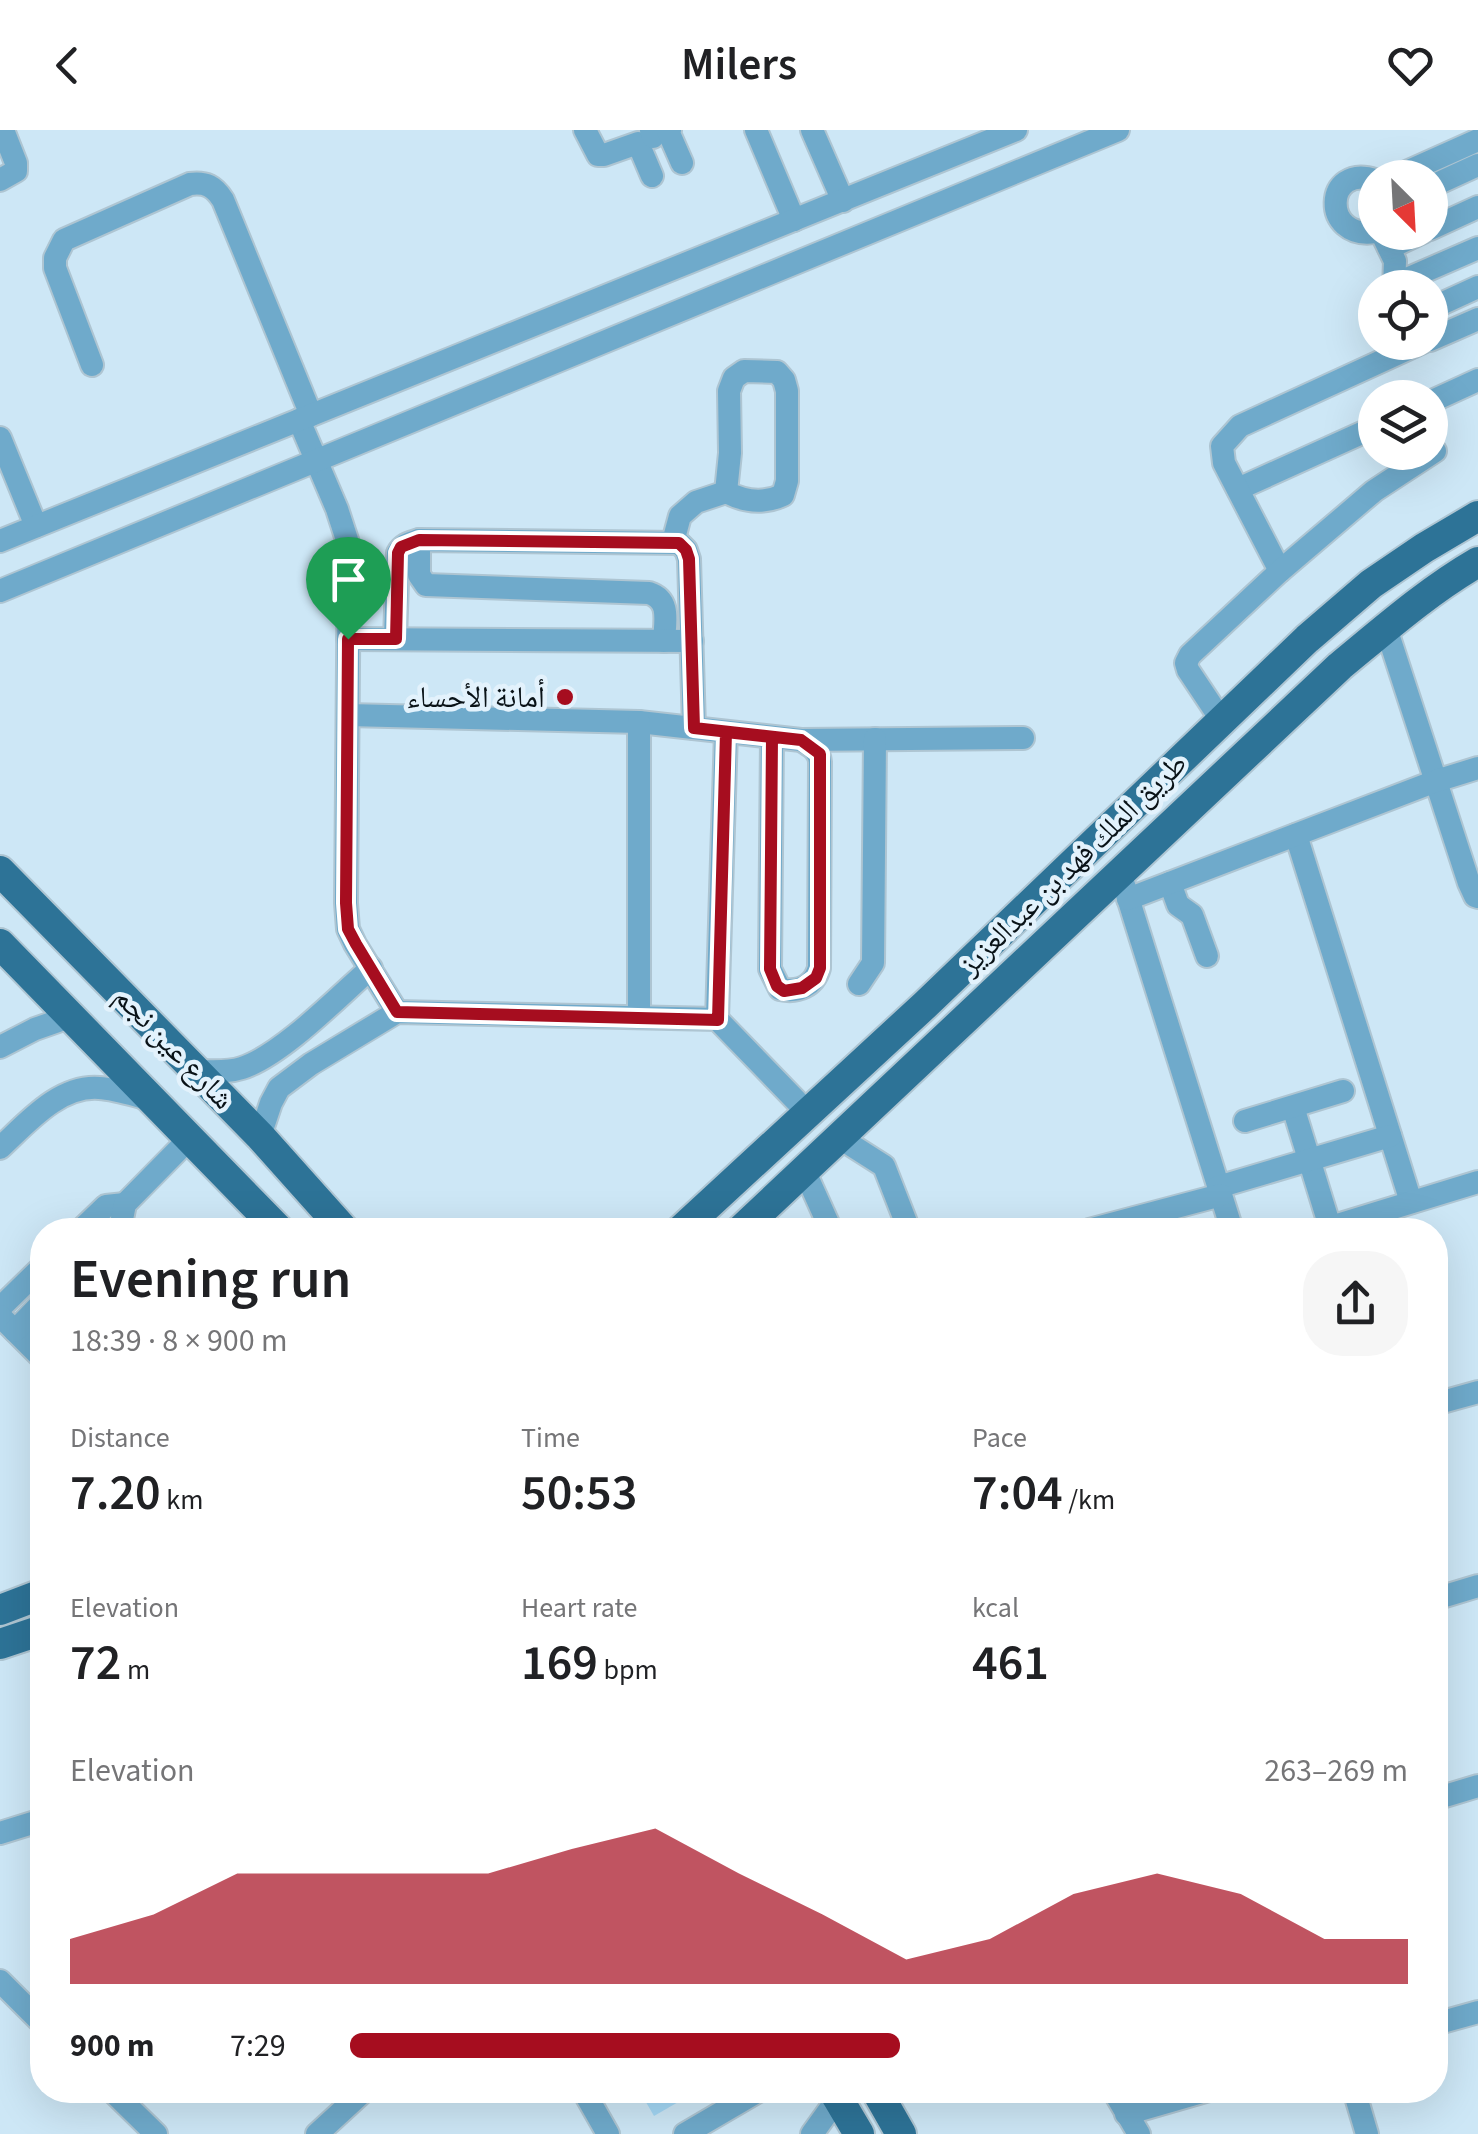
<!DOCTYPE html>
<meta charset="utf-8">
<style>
:root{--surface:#fff;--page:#f6f6f6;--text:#202124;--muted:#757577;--accent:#a60d1f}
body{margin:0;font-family:"Source Sans 3","Noto Naskh Arabic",sans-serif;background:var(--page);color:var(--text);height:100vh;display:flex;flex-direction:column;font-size:38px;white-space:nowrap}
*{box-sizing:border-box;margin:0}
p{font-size:32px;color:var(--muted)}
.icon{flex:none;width:55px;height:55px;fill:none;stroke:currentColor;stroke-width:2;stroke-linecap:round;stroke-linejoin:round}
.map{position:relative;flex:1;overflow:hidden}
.panel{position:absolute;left:30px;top:1088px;width:1418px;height:885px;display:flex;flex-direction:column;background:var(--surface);border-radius:40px;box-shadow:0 10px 40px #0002}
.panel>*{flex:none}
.needle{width:65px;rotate:156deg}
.tools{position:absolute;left:1358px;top:30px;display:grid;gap:20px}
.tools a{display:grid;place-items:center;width:90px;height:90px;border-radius:50%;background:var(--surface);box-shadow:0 10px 40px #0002;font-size:50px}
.pin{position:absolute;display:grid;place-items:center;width:85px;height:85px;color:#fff;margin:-102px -42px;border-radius:50% 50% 50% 0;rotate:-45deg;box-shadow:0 0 10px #0007}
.pin .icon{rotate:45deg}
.round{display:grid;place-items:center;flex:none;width:105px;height:105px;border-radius:40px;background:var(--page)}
.summary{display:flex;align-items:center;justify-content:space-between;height:170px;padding:0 40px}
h1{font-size:55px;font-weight:600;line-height:75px}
.figures{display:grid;grid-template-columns:repeat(3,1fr);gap:15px;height:170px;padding:10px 40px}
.figures div{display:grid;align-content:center}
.figures b{font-size:50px;font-weight:600}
.figures small{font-size:28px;font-weight:400}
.figures p{font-size:28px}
.chart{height:280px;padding:20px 40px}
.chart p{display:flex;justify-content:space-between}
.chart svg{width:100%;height:180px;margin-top:10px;fill:var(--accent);opacity:.7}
ul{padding:0 40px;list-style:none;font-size:32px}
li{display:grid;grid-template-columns:160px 120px 1fr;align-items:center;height:75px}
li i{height:25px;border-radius:12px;background:var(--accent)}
header{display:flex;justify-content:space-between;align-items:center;height:130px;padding:0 40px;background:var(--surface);font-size:45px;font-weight:600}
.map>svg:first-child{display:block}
</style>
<header><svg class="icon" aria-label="back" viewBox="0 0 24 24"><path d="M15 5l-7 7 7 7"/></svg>Milers<svg class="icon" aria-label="heart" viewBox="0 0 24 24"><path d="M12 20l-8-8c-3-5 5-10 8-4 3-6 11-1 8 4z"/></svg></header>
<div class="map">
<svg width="1478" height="2004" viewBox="0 0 1478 2004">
<rect width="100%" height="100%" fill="#cde7f6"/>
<path fill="#a3d7f5" d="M639,1960H699L654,1986Z"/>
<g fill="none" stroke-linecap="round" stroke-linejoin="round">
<defs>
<g id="minor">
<path d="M585,0L598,25H604L638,13L652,46"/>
<path d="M651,0L653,7"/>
<path d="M670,0L668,1L682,33"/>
<path d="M756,0L794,90"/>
<path d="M812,0L843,71"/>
<path d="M1393,48L1478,10"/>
<path d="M0,50L16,41V33L3,0"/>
<path d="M1375,50C1324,33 1321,110 1375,102"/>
<path d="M1430,57L1478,35"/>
<path d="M1430,99L1478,77"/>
<path d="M1381,102L1395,131L1394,158"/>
<path d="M1389,118L1423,102"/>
<path d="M1393,155L1478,118"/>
<path d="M1430,179L1478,157"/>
<path d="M1430,210L1478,189"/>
<path d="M92,235L55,138V128L64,110L190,54C206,52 214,56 223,70L311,285"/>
<path d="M1430,272L1478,250"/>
<path d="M299,290L337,379L349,416L346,773L348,799L355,814L397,882"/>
<path d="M0,308L36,396"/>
<path d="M1238,359L1375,297"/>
<path d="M419,410V445L426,455L649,463C671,470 665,492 664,511"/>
<path d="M0,411L1016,0"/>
<path d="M673,412L680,386L696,372L726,362C745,372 764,374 783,365L787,351V261L784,250L777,242L744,241L734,248L729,261L730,323L726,362"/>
<path d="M1280,441L1224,333L1222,316L1240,296L1423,212"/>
<path d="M0,461L1118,0"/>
<path d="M1386,498L1469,753L1475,766L1478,767"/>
<path d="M348,509L692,511"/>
<path d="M395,509L398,423C403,414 410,413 419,410L679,413L686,420L689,429L694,598"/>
<path d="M348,585L639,592L801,610C811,616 819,620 820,632L819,838C814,856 798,863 780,859L770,839L772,607"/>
<path d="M1222,591L1188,540L1186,533L1190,525L1280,441L1374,361L1435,321"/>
<path d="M639,592V887"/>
<path d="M801,610L1023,608"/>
<path d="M1296,705L1411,1072"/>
<path d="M1170,753L1178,775L1192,785L1207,826"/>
<path d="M1124,755L1232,1100"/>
<path d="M1128,769L1436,651L1478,638"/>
<path d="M859,854L873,833L875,609"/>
<path d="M717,889L726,602"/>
<path d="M0,917L35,899L72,886"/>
<path d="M195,941C211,941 227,943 242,938C282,925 338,867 371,838"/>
<path d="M1293,977L1330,1097"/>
<path d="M1245,991L1343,961"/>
<path d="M260,1006L271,973L279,958L311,934L397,882L717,889L809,984"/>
<path d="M840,1008L884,1036L909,1100"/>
<path d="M0,1018C27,993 59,955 99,958C117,959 136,966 153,970"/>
<path d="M805,1042L831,1100"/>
<path d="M1218,1057L1390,1006"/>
<path d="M81,1100L106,1076L125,1074"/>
<path d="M115,1100L121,1094L125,1074L190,1008"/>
<path d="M1089,1100L1221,1065"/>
<path d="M1321,1100L1478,1052"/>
<path d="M0,1178L42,1137"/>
<path d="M0,1186L42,1228"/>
<path d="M15,1201L42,1173"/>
<path d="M1435,1274L1478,1262"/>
<path d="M1435,1469L1478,1456"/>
<path d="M1435,1669L1478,1656"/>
<path d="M0,1703L42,1690"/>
<path d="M0,1851L42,1893"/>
<path d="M1435,1894L1478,1882"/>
<path d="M111,1960L156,2004"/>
<path d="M583,1960L608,2004"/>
<path d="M1113,1960L1139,2004"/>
<path d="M1354,1960L1367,2004"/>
<path d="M1126,1984L1209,1960"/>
<path d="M317,2004L365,1960"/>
<path d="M685,2004L760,1960"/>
<path d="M812,2004L838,1968"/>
</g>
<g id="major">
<path d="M0,741L260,1006L344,1100"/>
<path d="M0,814L279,1100"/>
<path d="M681,1100L925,875L1307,509L1371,454L1424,418L1478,386"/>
<path d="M741,1100L1340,536C1385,499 1428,461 1478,432"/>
<path d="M0,1480L42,1464"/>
<path d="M0,1514L42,1500"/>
<path d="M833,1960L859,2004"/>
<path d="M876,1960L901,2004"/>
</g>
</defs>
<use href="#minor" stroke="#aec5d2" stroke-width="26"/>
<use href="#major" stroke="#aec5d2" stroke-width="34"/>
<use href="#minor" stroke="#6faacb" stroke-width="22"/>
<use href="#major" stroke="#2d7397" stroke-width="30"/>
</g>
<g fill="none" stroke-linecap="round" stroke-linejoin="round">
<defs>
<path id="route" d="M348,509L346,773L348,799L356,814L397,882L718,890L726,602L772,607L770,839L777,856L784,861L802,858L816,848L820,838V624L801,610L694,598L689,429L686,420L679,413L419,410L401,417L398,423L396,509H348"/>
</defs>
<use href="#route" stroke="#fff" stroke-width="20"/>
<use href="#route" stroke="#a60d1f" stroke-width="12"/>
</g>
<circle fill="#a60d1f" stroke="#e3f2fc" stroke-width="4" cx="565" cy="567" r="10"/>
<g text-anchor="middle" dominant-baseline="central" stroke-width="9" stroke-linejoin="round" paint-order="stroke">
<g font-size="30" fill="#091217" stroke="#e3f2fc" text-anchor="end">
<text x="545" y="567">أمانة الأحساء</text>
</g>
<g font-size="30" fill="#091217" stroke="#e3f2fc">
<text transform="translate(1073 734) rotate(-44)">طريق الملك فهد بن عبدالعزيز</text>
<text transform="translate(174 918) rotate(46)">شارع عين نجم</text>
</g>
</g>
</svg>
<div class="tools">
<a><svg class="needle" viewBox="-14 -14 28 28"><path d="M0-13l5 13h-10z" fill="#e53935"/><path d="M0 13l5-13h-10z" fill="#757577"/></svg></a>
<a><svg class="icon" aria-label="locate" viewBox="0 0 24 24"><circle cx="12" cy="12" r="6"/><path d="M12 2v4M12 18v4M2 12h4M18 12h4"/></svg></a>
<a><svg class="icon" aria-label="layers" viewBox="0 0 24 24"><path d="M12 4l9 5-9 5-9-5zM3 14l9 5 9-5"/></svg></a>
</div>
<div class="pin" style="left:348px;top:509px;background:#1e9e55"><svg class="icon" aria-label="arrive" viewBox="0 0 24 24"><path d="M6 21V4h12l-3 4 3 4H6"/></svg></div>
<section class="panel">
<div class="summary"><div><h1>Evening run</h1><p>18:39 · 8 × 900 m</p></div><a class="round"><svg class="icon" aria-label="share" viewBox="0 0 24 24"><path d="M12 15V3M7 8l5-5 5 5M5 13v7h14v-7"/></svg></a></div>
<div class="figures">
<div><p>Distance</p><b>7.20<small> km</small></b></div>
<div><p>Time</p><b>50:53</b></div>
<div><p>Pace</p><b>7:04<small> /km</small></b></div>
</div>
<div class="figures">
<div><p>Elevation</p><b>72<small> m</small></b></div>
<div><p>Heart rate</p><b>169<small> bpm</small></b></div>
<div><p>kcal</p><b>461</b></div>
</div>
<div class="chart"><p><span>Elevation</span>263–269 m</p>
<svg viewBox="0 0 160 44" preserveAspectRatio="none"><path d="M0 44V33L10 27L20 17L30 17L40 17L50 17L60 11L70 6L80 17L90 27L100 38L110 33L120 22L130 17L140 22L150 33L160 33V44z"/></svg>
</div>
<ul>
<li><b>900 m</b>7:29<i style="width:52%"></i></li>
</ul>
</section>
</div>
